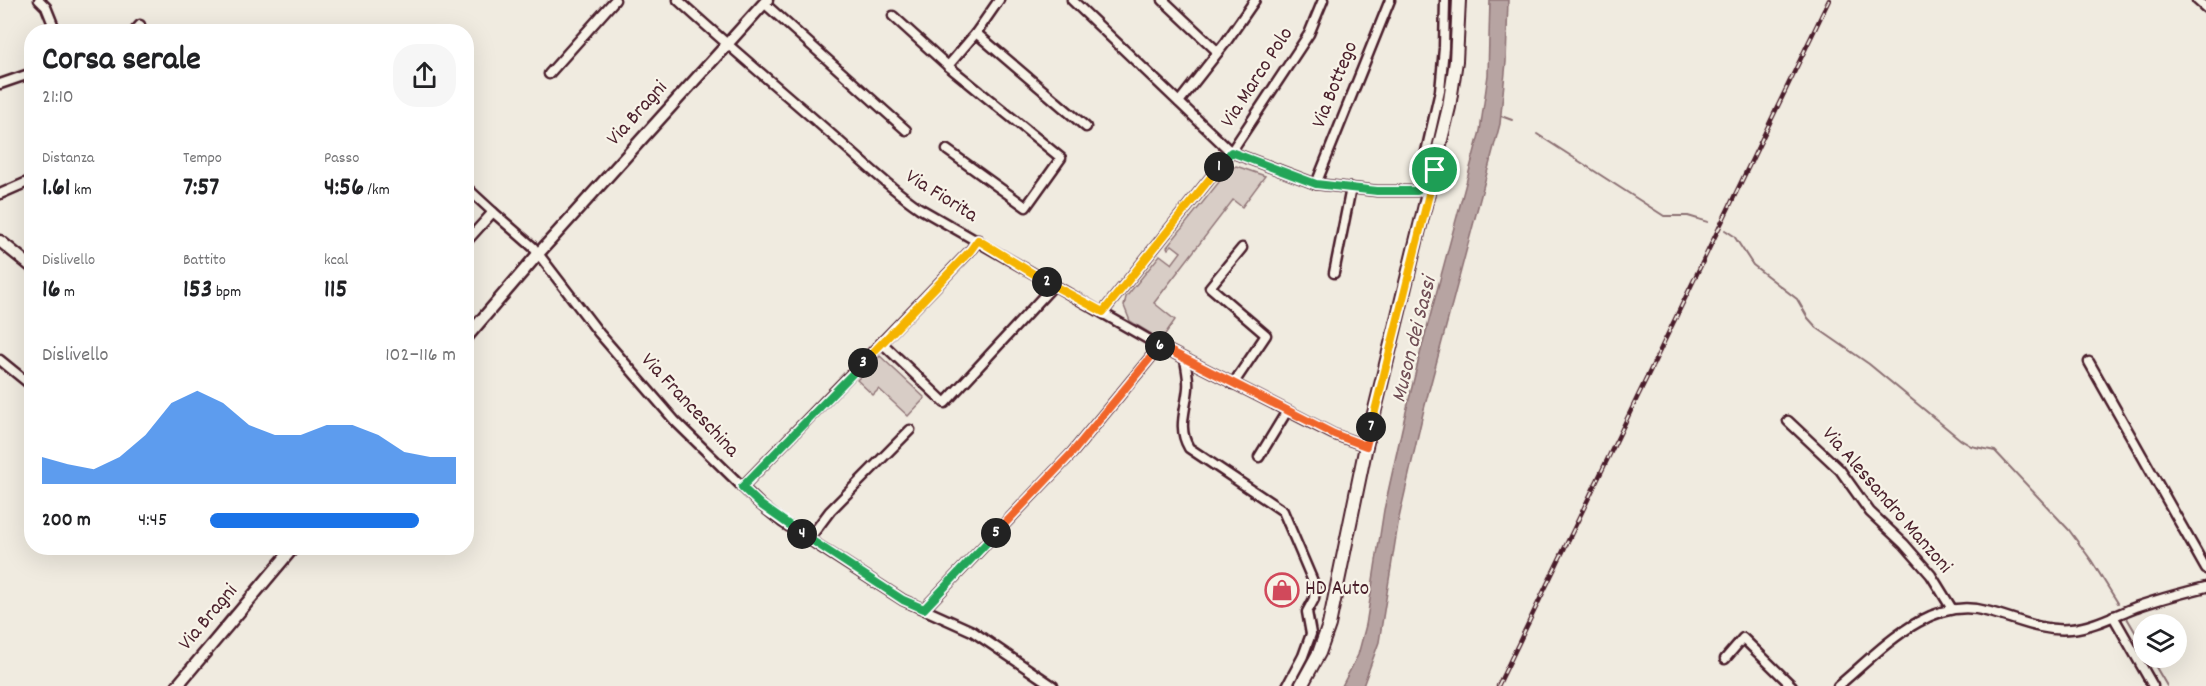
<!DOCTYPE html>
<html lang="it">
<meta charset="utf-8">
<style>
:root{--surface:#fff;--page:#f6f6f6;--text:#202124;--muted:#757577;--accent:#1a73e8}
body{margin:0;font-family:Dekko,sans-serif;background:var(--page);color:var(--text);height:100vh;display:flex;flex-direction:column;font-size:22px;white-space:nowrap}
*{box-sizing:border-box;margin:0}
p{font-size:20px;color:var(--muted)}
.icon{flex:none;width:33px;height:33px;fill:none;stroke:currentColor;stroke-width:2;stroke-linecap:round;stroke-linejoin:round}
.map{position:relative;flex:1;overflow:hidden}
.side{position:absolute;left:24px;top:24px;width:450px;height:531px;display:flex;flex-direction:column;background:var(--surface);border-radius:24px;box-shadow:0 6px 24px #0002}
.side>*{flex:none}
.fabs{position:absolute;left:2133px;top:614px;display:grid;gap:12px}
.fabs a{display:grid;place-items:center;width:54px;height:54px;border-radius:50%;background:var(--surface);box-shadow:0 6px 24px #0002;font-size:30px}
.pin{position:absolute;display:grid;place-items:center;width:51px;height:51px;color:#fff;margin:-26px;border:3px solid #fff;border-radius:50%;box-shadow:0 2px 6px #0007}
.km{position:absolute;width:30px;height:30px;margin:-15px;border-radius:50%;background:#222;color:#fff;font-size:16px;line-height:30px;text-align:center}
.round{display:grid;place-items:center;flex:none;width:63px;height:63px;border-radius:24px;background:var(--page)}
.head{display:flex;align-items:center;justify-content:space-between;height:102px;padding:0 18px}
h1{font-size:33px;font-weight:700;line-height:45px}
.figures{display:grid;grid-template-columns:repeat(3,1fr);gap:9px;height:102px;padding:6px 18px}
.figures div{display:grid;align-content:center}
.figures b{font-size:26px;font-weight:700}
.figures small{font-size:16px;font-weight:400}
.figures p{font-size:16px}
.chart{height:168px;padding:12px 18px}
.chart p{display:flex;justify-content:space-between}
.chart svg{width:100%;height:108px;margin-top:6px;fill:var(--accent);opacity:.7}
ul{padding:0 18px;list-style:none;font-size:20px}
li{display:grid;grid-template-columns:96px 72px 1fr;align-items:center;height:45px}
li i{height:15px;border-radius:8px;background:var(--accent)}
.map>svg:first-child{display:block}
</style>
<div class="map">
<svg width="2206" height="686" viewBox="0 0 2206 686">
<rect width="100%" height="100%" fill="#f0ebe0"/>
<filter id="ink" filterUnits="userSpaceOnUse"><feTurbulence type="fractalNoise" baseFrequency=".0167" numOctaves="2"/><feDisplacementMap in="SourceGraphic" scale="12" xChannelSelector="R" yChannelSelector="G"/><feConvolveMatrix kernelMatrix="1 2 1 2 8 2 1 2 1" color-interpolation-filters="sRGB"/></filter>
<g filter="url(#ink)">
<g fill="#d8cdc6" stroke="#917678" stroke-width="1.5">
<path d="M1236,166L1265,176L1242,207L1233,200L1154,303L1175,320L1161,340L1130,321L1124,306L1126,297L1160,255L1172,264L1181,252L1172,245L1168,249L1167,247L1227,172Z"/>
<path d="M880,356L925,398L908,416L879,389L873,395L857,380Z"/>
</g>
<path fill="#b7a4a2" stroke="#8b6f72" stroke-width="1.5" d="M1490,0H1508L1506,62L1500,124L1424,409L1399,518L1379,642L1363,686H1342L1358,655L1366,625L1384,510L1404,420L1421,350L1480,131L1488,75Z"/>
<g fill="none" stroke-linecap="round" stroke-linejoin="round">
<g stroke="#8b6f72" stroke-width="2">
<path d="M1501,116L1512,120"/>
<path d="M1537,134L1664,216H1688L1708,222"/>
<path d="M1725,230L1734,236L1753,265L1797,299L1808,318L1817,328L1869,364L1961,440L1971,446L1995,451L2069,530L2091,560L2118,603"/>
<path d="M2127,618L2144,647"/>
<path d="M2150,657L2167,686"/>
<path d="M178,677L231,611"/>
</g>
<defs>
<g id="minor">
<path d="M39,0L46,7L56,32"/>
<path d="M678,0C728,46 780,89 831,134C860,159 887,186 919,208L1160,346L1333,434L1366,446"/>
<path d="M1072,0L1231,152L1316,184L1377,191H1417L1440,91L1444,48L1445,0"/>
<path d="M1163,0L1218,52"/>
<path d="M2197,0L2206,8"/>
<path d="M764,3L906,130"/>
<path d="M893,16L948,66L1061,158L1026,207L947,150"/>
<path d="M134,32L140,25"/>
<path d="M976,33L1086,127"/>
<path d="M948,66L976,33L999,0"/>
<path d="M549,74L615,0"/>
<path d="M0,84L32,73"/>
<path d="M1179,102L1226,42L1255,0"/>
<path d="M1316,184L1390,0"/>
<path d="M468,189L493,212"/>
<path d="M0,194L32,180"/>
<path d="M466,242L493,212L533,247L599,333L675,421L761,505L782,522L903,600L972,631L1053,686"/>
<path d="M1334,273L1351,188"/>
<path d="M1103,312L1231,152L1309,34L1323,0"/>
<path d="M882,343L945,403L1054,285"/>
<path d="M1185,359C1186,368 1189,378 1188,388C1186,410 1177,428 1189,448L1283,511L1315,586L1314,599L1307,612L1311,634L1303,656L1287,686"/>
<path d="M0,360L32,386"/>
<path d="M2089,362L2206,569"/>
<path d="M1233,384L1266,335L1210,287L1242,248"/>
<path d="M1788,421L1840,470L1870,512L1904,544L1931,575L1952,609"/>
<path d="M1259,457L1287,411"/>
<path d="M742,487L970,251L978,240"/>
<path d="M809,539L830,511L910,430"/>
<path d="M924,609L1072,453L1160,346"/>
<path d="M2113,616L2153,686"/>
<path d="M1725,659L1743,638L1792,686"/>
<path d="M1838,686C1879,652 1928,595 1986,611C2015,618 2040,632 2071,629C2093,627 2115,615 2136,607C2159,599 2182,593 2206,587"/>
</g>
<g id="tertiary">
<path d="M0,241L32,267"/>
<path d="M466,338L538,254L767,0"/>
<path d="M177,686L293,548"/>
</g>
<path id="secondary" d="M1301,686L1319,653L1329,625L1366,446L1449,107L1456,61L1459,0"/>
</defs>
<use href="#minor" stroke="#4a1f2b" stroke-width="13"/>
<use href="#tertiary" stroke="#4a1f2b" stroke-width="15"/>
<use href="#secondary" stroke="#4a1f2b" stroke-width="16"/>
<use href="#minor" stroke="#f7f3e8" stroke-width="8"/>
<use href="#tertiary" stroke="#f7f3e8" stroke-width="10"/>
<use href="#secondary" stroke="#f7f3e8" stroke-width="12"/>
<defs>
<path id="rail" d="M1498,686L1829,0"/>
</defs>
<use href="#rail" stroke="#4a1f2b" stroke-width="4.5"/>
<use href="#rail" stroke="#f7f3e8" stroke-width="2" stroke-dasharray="7" stroke-linecap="butt"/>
</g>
</g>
<g fill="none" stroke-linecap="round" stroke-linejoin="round" filter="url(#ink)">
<defs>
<path id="split-1" d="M1219,167L1231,152L1316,184L1377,191H1417L1423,167L1435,170"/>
<path id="split-2" d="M1047,282L1103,312L1219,167"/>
<path id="split-3" d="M863,363L970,251L978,240L1047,282"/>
<path id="split-4" d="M802,534L761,505L742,487L863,363"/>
<path id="split-5" d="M802,534L903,600L924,609L996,533"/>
<path id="split-6" d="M996,533L1072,453L1160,346"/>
<path id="split-7" d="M1160,346L1334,434L1366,446L1371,427"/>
<path id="split-8" d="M1371,427L1435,170"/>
</defs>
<use href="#split-1" stroke="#fff" stroke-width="12"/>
<use href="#split-2" stroke="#fff" stroke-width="12"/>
<use href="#split-3" stroke="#fff" stroke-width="12"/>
<use href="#split-4" stroke="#fff" stroke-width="12"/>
<use href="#split-5" stroke="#fff" stroke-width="12"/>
<use href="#split-6" stroke="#fff" stroke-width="12"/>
<use href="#split-7" stroke="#fff" stroke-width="12"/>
<use href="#split-8" stroke="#fff" stroke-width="12"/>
<use href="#split-1" stroke="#22a559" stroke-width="8"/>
<use href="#split-2" stroke="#f5b400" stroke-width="8"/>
<use href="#split-3" stroke="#f5b400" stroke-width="8"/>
<use href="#split-4" stroke="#22a559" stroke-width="8"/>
<use href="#split-5" stroke="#22a559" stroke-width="8"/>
<use href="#split-6" stroke="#f0652b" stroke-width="8"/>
<use href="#split-7" stroke="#f0652b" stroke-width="8"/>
<use href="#split-8" stroke="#f5b400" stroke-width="8"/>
</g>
<defs>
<symbol id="shop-ring" viewBox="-11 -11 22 22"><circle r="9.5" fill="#f7f3e8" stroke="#d1495b" stroke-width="1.5"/><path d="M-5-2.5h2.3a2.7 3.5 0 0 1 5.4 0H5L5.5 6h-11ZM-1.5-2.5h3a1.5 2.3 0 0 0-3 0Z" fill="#d1495b"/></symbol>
</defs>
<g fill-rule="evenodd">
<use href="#shop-ring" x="1263" y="571" width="38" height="38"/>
</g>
<g text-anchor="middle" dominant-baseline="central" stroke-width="4.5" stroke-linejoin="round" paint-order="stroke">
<g font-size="21" fill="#4a1f2b" stroke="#f7f3e8">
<text transform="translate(1258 78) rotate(-57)">Via Marco Polo</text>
<text transform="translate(1336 85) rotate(-68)">Via Bottego</text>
<text transform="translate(638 114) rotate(-48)">Via Bragni</text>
<text transform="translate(941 197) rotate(32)">Via Fiorita</text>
<text transform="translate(689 406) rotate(47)">Via Franceschina</text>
<text transform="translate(1886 501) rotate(49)">Via Alessandro Manzoni</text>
<text transform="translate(209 618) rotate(-50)">Via Bragni</text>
</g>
<g font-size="21" fill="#4a1f2b" stroke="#f7f3e8" text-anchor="start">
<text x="1305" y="590">HD Auto</text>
</g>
<g font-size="22" font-style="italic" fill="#704e55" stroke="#f7f3e8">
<text transform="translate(1415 340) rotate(-76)">Muson dei Sassi</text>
</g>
</g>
</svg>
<div class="fabs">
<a><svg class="icon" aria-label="layers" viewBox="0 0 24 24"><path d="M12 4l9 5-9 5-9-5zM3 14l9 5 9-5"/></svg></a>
</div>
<div class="pin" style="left:1435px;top:170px;background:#1e9e55"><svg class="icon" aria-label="arrive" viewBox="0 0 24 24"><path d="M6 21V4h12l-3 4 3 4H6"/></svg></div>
<b class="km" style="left:1219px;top:167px">1</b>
<b class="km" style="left:1047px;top:282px">2</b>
<b class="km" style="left:863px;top:363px">3</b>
<b class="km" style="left:802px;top:534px">4</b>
<b class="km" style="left:996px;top:533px">5</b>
<b class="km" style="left:1160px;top:346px">6</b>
<b class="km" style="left:1371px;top:427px">7</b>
<section class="side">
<div class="head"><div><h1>Corsa serale</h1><p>21:10</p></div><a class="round"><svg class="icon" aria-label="share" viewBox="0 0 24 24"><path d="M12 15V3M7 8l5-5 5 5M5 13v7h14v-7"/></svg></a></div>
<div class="figures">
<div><p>Distanza</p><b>1.61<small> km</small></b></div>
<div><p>Tempo</p><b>7:57</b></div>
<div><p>Passo</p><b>4:56<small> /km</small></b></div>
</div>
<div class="figures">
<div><p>Dislivello</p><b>16<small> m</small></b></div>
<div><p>Battito</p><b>153<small> bpm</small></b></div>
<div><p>kcal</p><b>115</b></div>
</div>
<div class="chart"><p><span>Dislivello</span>102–116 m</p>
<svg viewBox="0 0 160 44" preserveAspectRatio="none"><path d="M0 44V33L10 36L20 38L30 33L40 24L50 11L60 6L70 11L80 20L90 24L100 24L110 20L120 20L130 24L140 31L150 33L160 33V44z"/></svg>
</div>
<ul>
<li><b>200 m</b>4:45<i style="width:85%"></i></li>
</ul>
</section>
</div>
